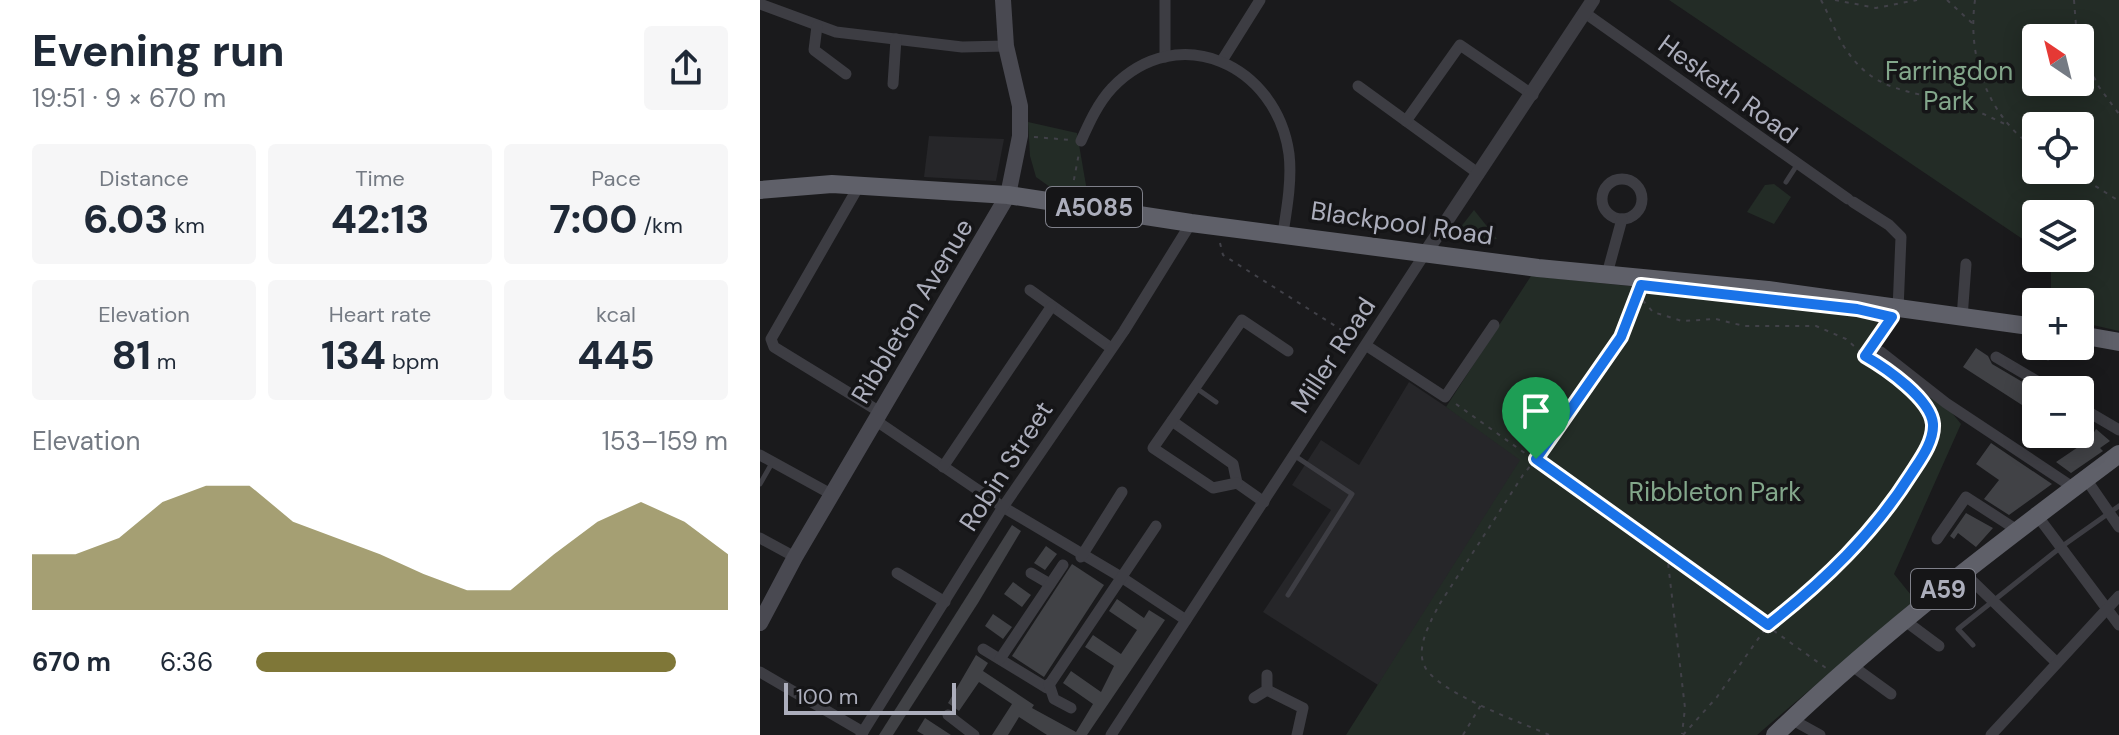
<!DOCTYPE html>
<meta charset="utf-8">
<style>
:root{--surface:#fff;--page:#f6f6f7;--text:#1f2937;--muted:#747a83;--accent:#7f7738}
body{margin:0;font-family:"DM Sans",sans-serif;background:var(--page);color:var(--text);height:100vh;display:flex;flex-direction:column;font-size:30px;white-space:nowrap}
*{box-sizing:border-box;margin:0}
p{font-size:26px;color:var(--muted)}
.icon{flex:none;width:44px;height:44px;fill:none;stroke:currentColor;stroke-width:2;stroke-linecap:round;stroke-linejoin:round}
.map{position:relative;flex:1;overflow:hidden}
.details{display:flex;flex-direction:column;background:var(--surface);width:760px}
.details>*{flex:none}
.needle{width:52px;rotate:325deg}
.buttons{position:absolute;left:1262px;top:24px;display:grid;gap:16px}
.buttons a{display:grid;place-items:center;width:72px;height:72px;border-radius:8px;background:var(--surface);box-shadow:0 4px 20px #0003;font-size:40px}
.scale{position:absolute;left:24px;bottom:20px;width:172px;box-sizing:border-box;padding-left:8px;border:4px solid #acaebc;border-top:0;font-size:22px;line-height:28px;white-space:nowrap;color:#acaebc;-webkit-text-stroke:6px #151517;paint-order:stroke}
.pin{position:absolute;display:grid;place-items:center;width:68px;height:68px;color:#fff;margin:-82px -34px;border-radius:50% 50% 50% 0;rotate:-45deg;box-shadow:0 0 8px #0007}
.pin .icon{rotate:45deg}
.round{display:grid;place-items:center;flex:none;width:84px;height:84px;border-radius:8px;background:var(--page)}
.headline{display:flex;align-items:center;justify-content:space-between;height:136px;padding:0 32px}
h1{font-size:44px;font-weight:800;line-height:60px}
.stats{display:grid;grid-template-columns:repeat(3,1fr);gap:12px;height:136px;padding:8px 32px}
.stats div{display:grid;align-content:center;border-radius:8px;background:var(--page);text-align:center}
.stats b{font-size:40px;font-weight:800}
.stats small{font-size:22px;font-weight:400}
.stats p{font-size:22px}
.chart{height:224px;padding:16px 32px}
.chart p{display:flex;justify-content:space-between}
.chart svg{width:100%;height:144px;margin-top:8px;fill:var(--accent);opacity:.7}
ul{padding:0 32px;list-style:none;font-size:26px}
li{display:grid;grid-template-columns:128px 96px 1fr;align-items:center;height:60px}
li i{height:20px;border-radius:10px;background:var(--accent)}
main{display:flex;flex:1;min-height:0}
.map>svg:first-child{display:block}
</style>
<main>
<section class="details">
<div class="headline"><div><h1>Evening run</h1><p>19:51 · 9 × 670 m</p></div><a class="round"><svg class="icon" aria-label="share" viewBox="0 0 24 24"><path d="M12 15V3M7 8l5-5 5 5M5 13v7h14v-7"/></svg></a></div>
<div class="stats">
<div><p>Distance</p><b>6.03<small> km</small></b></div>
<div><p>Time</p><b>42:13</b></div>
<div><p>Pace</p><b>7:00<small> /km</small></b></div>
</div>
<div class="stats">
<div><p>Elevation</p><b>81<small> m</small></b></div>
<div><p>Heart rate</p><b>134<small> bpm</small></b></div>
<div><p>kcal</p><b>445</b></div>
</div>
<div class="chart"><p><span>Elevation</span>153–159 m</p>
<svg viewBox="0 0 160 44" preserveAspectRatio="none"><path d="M0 44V27L10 27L20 22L30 11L40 6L50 6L60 17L70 22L80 27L90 33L100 38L110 38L120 27L130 17L140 11L150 17L160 27V44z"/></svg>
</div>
<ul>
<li><b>670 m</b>6:36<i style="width:89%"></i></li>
</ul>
</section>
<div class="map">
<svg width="1359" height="735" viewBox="0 0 1359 735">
<rect width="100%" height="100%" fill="#1a1a1c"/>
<g fill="#262629">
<path d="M169,136L244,139L236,181L164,177Z"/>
<path d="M649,382L766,460L618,685L503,612L571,510L532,485L561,440L599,465Z"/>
</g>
<g fill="#232c26" fill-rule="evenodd">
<path d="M909,0H1359V331L1320,322V302H1291V258H1320V214H1276V248ZM1276,38H1320V82H1276ZM1276,126H1320V170H1276Z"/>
<path d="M268,122L317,133L328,197L290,187L276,177L270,156Z"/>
<path d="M1014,184L1031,197L1014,224L987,212L1005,185Z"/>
<path d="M714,210L737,239L709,241L700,228Z"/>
<path d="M771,276L1094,309L1135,317L1110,353L1188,408L1201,424L1134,574L1155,600L997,735H586L760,460L686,407Z"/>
</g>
<g fill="#414246">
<path d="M1216,348L1228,356L1232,364L1276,390V414L1203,367Z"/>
<path d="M1336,429L1350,441L1340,448L1343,451L1311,473L1296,462L1330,439Z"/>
<path d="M1231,443L1292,484L1249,515L1224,499L1239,480L1216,464Z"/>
<path d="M1206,513L1233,528L1216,547L1198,533L1194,539L1190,536Z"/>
<path d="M252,525L261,531L218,603L133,735H119Z"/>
<path d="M286,546L297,554L285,570L274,563Z"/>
<path d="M312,564L344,585L284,677L252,656Z"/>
<path d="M253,582L271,595L262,607L244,594Z"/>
<path d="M357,599L384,618L389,610L405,620L327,735H287L259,717L248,735H232L252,704L219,682L199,711L188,703L216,655L228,663L223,671L274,705L272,708L316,732L333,704L303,683L311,671L341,692L354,666L325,647L333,635L361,654L377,630L349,611Z"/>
<path d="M233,614L252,627L243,639L225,626Z"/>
<path d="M165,718L191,735H164L157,731Z"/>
</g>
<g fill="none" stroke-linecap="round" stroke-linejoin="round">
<g stroke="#414148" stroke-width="2" stroke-dasharray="4 6" stroke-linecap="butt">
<path d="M1061,0C1069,15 1075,31 1083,45C1107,84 1136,90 1177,98C1201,102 1225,115 1247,125"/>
<path d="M1075,0L1116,8L1157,0"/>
<path d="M1187,0L1212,23"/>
<path d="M1215,0C1207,57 1227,116 1276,149"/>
<path d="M1314,0L1317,38"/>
<path d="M1320,50L1339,87L1359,114"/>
<path d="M274,137L311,140"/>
<path d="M1310,170L1359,201"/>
<path d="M312,190L319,153"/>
<path d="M460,243L463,255L596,339"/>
<path d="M876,293L893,312L922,321L956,319L984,326H1056L1086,339L1105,356"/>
<path d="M1119,339L1130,320"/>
<path d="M696,404L1066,668"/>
<path d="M907,554L925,708L922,734"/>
<path d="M703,735L721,705"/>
<path d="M789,735C761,722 675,692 664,665C656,646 671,621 679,605L763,475L797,433L861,337L877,293"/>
<path d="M923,735L957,697L1008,625L1058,586L1131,506L1172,436L1169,410L1147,387"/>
</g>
<g stroke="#3d3d43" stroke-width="5">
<path d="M1026,182L1037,165"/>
<path d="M1288,358L1292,346"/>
<path d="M436,388L456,402"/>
<path d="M0,484L12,463"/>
<path d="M528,595L592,494L535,456"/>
<path d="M1213,645L1198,629L1301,547L1359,506"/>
</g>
<g stroke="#3d3d43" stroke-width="11">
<path d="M405,0V57"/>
<path d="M0,4L76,32L202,47L246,46"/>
<path d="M825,13L1088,199"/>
<path d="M57,26L54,50L86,74"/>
<path d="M463,59L500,0"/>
<path d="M133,84L136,39"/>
<path d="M598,86L719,174"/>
<path d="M646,121L700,45L773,95"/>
<path d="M321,141C329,123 338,103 352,88C418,19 517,65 529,154C532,179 527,208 523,233"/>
<circle cx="862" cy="199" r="20"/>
<path d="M100,184L11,339L14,347L120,412"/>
<path d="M1093,202L1129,225L1141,237L1138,310"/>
<path d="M847,274L862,219"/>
<path d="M270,290L351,348"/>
<path d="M1202,318L1206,264"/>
<path d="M607,346L685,397L734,325"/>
<path d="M1121,352L1186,403L1314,488"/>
<path d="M1236,357L1292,390"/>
<path d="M1320,407L1359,430"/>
<path d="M115,420L243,507L361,577L426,620"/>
<path d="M412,421L473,464L477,483L504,502"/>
<path d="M0,455L71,494"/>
<path d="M183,467L291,307"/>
<path d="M1326,479L1359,527"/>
<path d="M477,483L453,488L393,448L482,320L528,351"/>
<path d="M1276,514L1359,625"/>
<path d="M0,538L35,557"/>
<path d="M1177,539L1206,497L1257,530"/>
<path d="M321,557L362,492"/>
<path d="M137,573L185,602"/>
<path d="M271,573L290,584"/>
<path d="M1204,573L1296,662"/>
<path d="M1144,620L1179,646"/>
<path d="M223,649L287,688L396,526"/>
<path d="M240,659L303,565"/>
<path d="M1091,665L1131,694"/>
<path d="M0,672L103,732"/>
<path d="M289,684L294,699L311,708"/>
<path d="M507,690L543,708L537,735"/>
<path d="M494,698L507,690V675"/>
<path d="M188,715L214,735"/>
<path d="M1031,719L1060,735"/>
<path d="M101,735L243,507L364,331L431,223"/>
<path d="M351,735L666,252"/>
<path d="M1231,735L1359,596"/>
</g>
<path stroke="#3d3d43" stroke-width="14" d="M666,252L833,0"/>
<path stroke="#494951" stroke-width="16" d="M0,623L35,557L248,195L260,136V106L246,46L243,0"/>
<g stroke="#5f6069" stroke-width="18">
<path d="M0,190L72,184L248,195L431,223L778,268L1008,290L1276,327"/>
<path d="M1320,335L1359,342"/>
<path d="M1015,735C1122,632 1240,543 1359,454"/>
</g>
</g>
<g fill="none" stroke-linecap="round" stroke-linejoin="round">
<defs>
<path id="route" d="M881,285L1097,309L1132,317L1105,356C1126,368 1171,399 1173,424C1174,442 1160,460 1151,474C1113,534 1064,581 1008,625L776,459L861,337Z"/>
</defs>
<use href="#route" stroke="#fff" stroke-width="16"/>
<use href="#route" stroke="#1a73e8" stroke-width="10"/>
</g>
<g text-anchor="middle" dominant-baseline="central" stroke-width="7" stroke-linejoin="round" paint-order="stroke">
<g fill="#151517" stroke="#7f808a" stroke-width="2">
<rect x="286" y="187" width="96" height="40" rx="6"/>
<rect x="1151" y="569" width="64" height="40" rx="6"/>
</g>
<g font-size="24" font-weight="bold" fill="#acaebc">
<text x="334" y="207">A5085</text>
<text x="1183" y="589">A59</text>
</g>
<g font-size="26" fill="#83a78b" stroke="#151517">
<text x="1189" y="71">Farringdon<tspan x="1189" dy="30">Park</tspan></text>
<text x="955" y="492">Ribbleton Park</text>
</g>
<g font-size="26" fill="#acaebc" stroke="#151517">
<text transform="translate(968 89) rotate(36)">Hesketh Road</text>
<text transform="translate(642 223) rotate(8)">Blackpool Road</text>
<text transform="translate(152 311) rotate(-59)">Ribbleton Avenue</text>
<text transform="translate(573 355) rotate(-57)">Miller Road</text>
<text transform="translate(246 466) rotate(-57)">Robin Street</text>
</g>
</g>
</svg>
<div class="buttons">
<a><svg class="needle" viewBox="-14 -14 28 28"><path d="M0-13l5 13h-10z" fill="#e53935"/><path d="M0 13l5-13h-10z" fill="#747a83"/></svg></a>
<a><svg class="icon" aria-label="locate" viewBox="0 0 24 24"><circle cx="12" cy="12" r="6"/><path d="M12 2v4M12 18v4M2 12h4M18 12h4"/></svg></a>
<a><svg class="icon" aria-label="layers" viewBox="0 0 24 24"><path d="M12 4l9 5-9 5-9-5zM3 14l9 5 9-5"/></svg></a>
<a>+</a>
<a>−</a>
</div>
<div class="scale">100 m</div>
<div class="pin" style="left:776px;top:459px;background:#1e9e55"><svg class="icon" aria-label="arrive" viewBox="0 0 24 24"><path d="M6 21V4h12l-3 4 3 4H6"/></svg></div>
</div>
</main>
